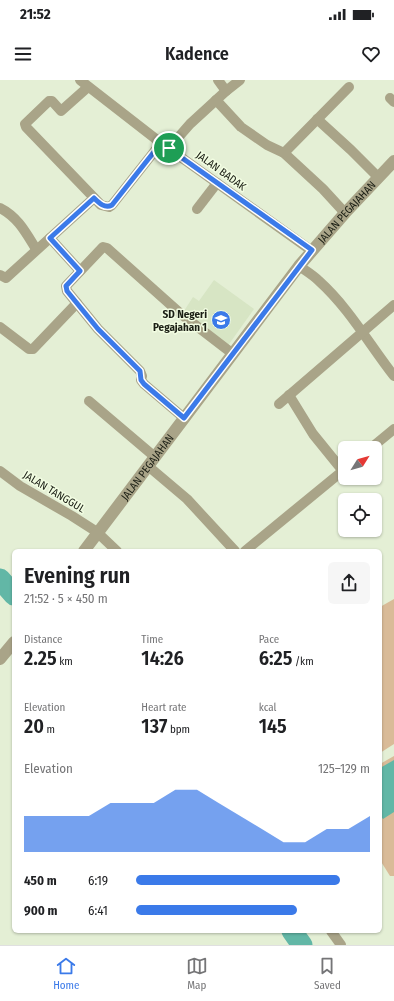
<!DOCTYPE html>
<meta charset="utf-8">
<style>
:root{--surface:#fff;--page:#f6f6f6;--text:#202124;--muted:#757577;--line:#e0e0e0;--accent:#3b7ae9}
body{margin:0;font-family:"Fira Sans Condensed",sans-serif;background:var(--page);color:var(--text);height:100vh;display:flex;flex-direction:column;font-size:15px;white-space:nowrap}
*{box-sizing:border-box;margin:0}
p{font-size:13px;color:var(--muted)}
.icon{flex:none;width:22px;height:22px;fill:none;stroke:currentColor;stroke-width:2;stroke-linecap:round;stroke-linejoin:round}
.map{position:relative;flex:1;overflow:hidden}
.details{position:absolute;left:12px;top:469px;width:370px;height:384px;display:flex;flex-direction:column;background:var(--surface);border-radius:6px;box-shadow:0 1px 3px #0004}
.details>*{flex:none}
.needle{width:26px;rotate:53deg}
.controls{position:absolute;left:338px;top:361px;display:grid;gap:8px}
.controls a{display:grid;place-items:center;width:44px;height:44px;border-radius:6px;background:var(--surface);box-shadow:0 1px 3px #0004;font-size:20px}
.pin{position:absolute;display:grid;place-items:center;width:34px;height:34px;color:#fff;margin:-17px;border:2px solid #fff;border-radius:50%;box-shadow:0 1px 4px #0007}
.round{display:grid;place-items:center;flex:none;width:42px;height:42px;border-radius:6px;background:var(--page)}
.headline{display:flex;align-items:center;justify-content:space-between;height:68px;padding:0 12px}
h1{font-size:22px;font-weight:600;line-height:30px}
.metrics{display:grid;grid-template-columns:repeat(3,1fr);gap:6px;height:68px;padding:4px 12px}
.metrics div{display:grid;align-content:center}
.metrics b{font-size:20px;font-weight:600}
.metrics small{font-size:11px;font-weight:400}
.metrics p{font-size:11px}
.chart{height:112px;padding:8px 12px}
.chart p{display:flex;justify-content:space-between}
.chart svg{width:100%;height:72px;margin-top:4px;fill:var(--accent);opacity:.7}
ul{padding:0 12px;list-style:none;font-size:13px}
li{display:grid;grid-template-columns:64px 48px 1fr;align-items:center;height:30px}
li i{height:10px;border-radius:5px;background:var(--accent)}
.status{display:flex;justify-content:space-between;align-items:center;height:28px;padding:0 20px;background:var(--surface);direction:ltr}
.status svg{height:11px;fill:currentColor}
header{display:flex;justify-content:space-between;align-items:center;height:52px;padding:0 12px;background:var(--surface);font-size:18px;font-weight:600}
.dock{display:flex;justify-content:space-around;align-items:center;height:56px;border-top:1px solid var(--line);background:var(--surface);font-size:11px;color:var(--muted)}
.dock a{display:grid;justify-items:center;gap:2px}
.dock .current{color:var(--accent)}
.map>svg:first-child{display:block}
</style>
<div class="status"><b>21:52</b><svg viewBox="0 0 49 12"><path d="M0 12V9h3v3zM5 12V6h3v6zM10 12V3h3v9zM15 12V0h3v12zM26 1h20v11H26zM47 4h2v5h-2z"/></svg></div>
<header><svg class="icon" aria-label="menu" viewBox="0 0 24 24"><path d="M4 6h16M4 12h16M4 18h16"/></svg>Kadence<svg class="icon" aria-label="heart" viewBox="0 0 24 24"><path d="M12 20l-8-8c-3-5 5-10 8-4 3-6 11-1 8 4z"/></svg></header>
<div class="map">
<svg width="394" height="865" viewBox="0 0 394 865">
<rect width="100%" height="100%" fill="#e4efd5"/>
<path fill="#d7e5c4" d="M214,200L254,229L227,267L208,248L184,231L193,217L199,221Z"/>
<g fill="#d9bb98">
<path d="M394,519V664L380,673V527Z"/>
<path d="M394,676V796H390L380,780V684Z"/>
</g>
<path fill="#62b7a6" d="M394,680V732L383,739L380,735V688Z"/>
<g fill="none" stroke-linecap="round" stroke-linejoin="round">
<g stroke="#62b7a6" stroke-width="21">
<path d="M0,499L14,515"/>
<path d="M292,851L302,865"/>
</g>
<g stroke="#a9a488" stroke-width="10">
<path d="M80,0L161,63L312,171"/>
<path d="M218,0L226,11L240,0"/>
<path d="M88,7L61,31L52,21H49L25,44L26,47L101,125L109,127L112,125L161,63"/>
<path d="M390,18L394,22"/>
<path d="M216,20L241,47L267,65L284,73L323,109L345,133"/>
<path d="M317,39L351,70L378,97"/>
<path d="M169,68L190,44L226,11"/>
<path d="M284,73L349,7"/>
<path d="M0,128C18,137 26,153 36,169"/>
<path d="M197,129L217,103"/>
<path d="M50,158L80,191"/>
<path d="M299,186C306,191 313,195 319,201C349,228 369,264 394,296"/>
<path d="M0,195L6,198L94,118"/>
<path d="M0,247L29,269H33L77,223"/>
<path d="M289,315L313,354L343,391"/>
<path d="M89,321L155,377"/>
<path d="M279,324L394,225"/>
<path d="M184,338L144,304L141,300L142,296L140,291L98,249L67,211L66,206L103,167L107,168L181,234L233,274"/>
<path d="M371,368L394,349"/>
<path d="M148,386L187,419L235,471"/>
<path d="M0,391L20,406L72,436L97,452L117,471"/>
<path d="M245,471L345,389"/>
<path d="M331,851L341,865"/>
</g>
<g stroke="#a9a488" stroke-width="12">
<path id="s1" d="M84,471L299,186L345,133L394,81"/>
<path d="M0,579L14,562"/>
</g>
</g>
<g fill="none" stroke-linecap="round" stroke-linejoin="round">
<defs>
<path id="route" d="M161,63L312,170L184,338L144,304L141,300L140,291L98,249L67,211L66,206L80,191L50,158L94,118C99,123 105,129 112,125Z"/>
</defs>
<use href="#route" stroke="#fff" stroke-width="8"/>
<use href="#route" stroke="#3b7ae9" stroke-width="5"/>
</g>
<defs>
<symbol id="school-disc" viewBox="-11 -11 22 22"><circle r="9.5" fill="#3b7ae9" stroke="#f2fde2"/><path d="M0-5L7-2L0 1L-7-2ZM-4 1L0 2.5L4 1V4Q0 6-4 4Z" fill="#fff"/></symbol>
</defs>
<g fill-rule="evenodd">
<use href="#school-disc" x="210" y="229" width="22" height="22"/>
</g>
<g text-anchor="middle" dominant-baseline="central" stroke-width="3" stroke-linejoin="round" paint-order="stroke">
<g font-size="11" fill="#1a1e14" stroke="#f2fde2">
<text transform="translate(221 91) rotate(36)">JALAN BADAK</text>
<text stroke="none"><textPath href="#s1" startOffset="429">JALAN PEGAJAHAN</textPath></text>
<text stroke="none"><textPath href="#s1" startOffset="105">JALAN PEGAJAHAN</textPath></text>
<text transform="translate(54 412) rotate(31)">JALAN TANGGUL</text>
</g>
<g font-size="11" font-weight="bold" fill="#1a1e14" stroke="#f2fde2" text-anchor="end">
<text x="207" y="234">SD Negeri<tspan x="207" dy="13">Pegajahan 1</tspan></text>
</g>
</g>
</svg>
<div class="controls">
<a><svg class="needle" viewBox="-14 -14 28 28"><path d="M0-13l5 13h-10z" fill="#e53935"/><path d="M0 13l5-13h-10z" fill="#757577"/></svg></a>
<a><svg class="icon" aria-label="locate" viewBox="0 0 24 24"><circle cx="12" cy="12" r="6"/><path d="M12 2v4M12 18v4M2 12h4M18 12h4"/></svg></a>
</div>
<div class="pin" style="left:169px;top:68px;background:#1e9e55"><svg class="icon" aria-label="arrive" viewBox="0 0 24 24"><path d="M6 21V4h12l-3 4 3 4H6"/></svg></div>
<section class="details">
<div class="headline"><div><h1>Evening run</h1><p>21:52 · 5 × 450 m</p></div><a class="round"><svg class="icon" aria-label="share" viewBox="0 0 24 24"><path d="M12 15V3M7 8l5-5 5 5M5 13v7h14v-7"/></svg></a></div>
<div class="metrics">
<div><p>Distance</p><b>2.25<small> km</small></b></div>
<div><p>Time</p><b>14:26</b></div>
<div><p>Pace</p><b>6:25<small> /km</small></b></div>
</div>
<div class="metrics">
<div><p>Elevation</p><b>20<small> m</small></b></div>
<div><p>Heart rate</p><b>137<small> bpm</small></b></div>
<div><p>kcal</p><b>145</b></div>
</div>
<div class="chart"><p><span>Elevation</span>125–129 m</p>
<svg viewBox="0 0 160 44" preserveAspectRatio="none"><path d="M0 44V22L10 22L20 22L30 22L40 14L50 14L60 14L70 6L80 6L90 14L100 22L110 30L120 38L130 38L140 30L150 30L160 22V44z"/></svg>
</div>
<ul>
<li><b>450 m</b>6:19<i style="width:87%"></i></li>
<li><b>900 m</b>6:41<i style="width:69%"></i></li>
</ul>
</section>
</div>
<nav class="dock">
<a class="current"><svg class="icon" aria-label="home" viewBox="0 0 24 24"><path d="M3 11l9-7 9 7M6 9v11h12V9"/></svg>Home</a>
<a><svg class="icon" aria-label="map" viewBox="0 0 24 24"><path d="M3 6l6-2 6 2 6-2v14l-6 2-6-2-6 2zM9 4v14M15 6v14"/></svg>Map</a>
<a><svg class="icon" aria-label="saved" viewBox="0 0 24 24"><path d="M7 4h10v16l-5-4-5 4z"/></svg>Saved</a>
</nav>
